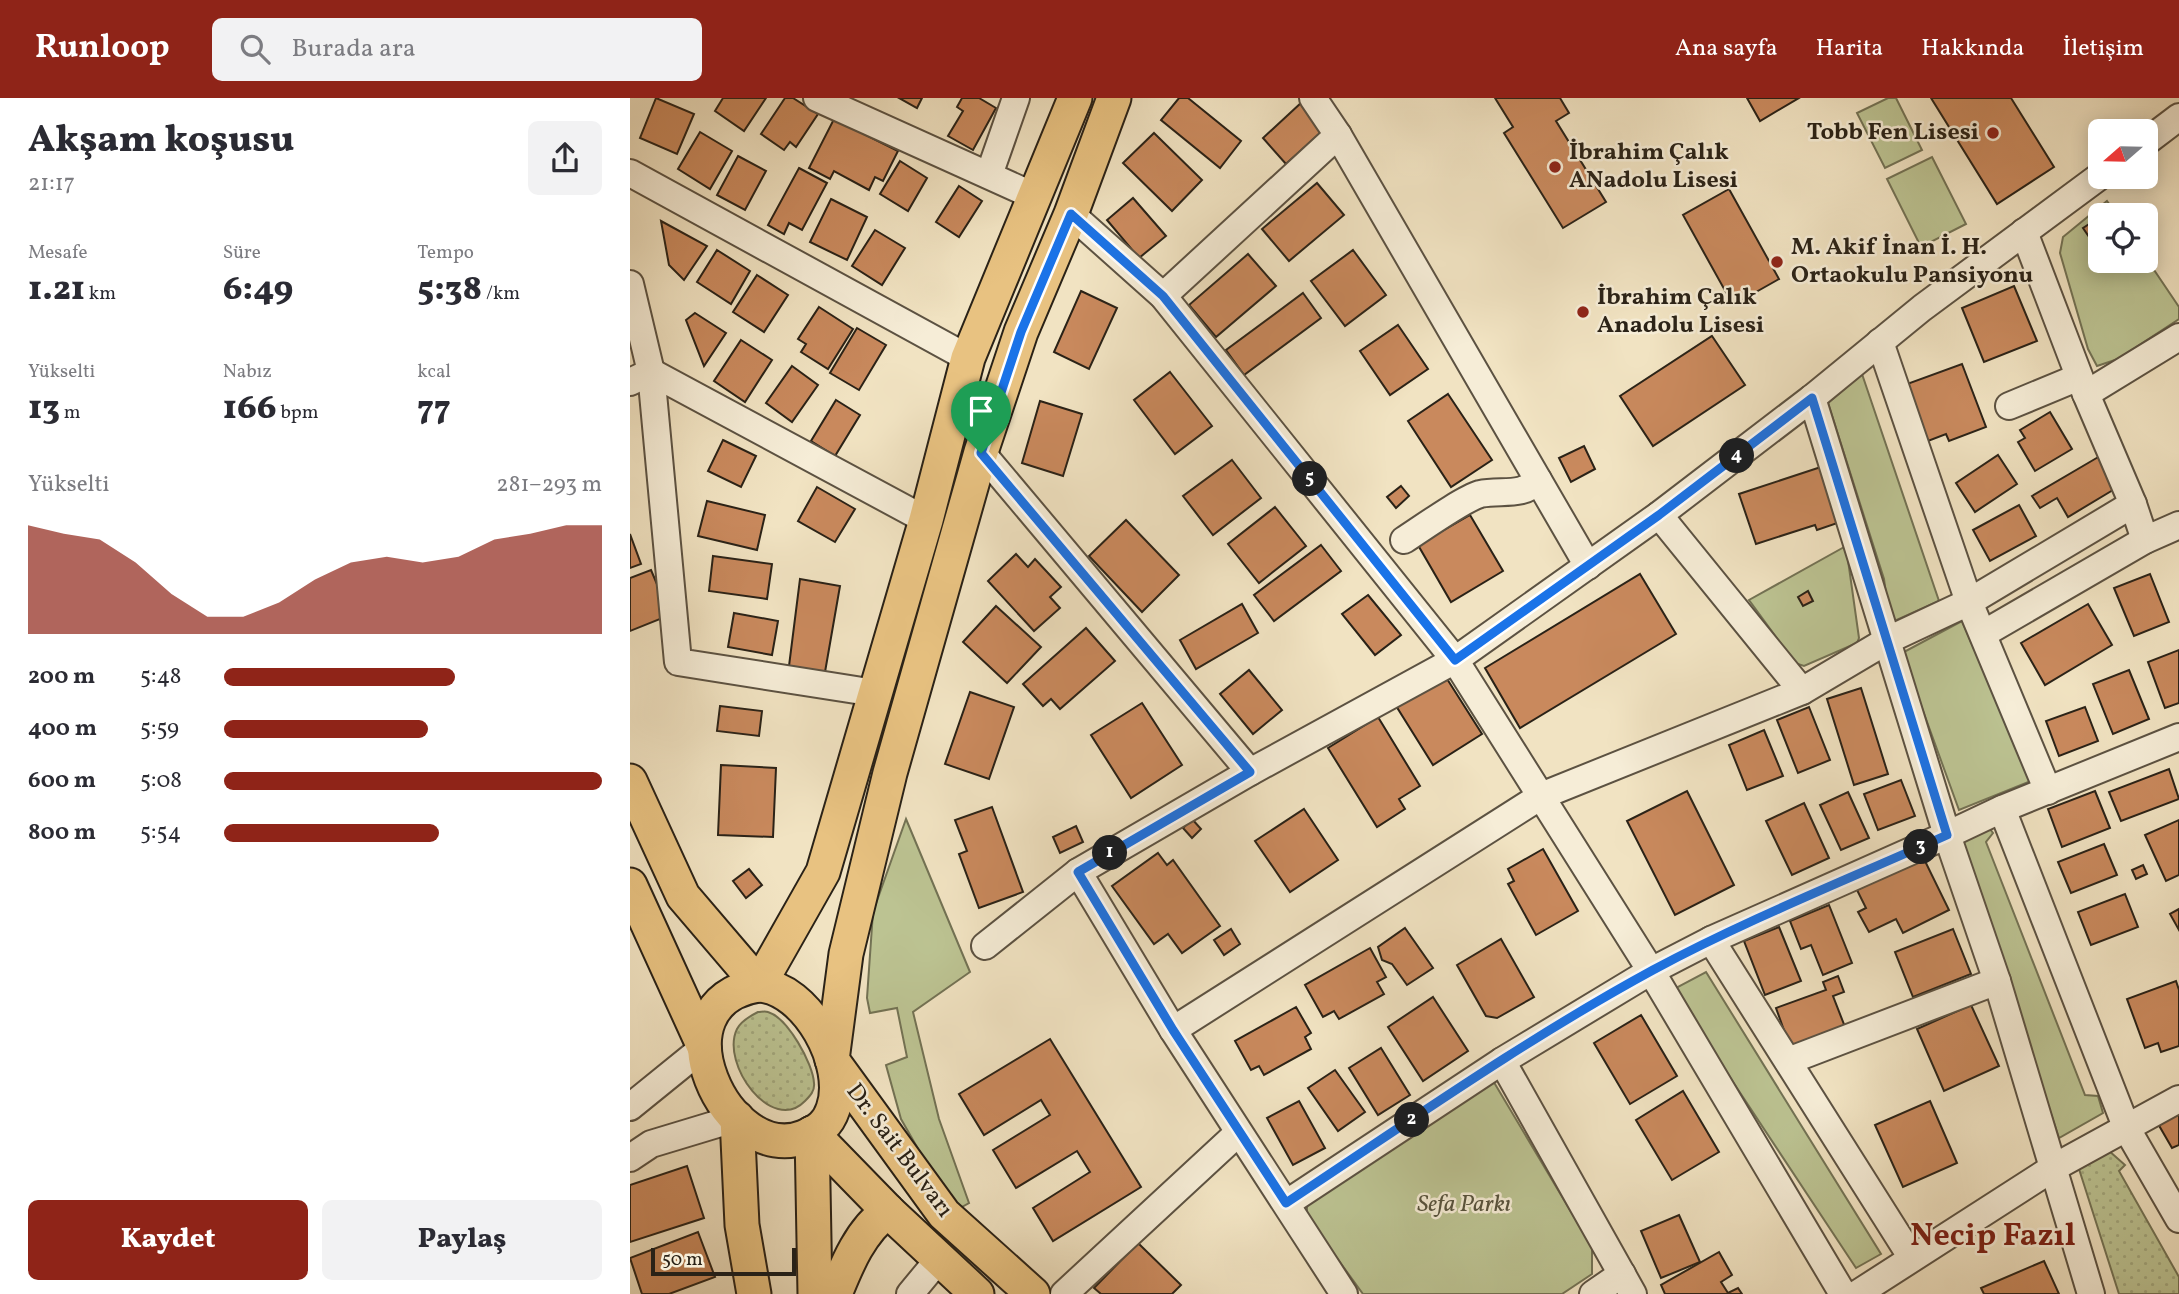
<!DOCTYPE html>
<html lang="tr">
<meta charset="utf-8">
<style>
:root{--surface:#fff;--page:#f2f2f3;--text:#2b2b33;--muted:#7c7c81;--accent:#8f2418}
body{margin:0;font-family:Vollkorn,serif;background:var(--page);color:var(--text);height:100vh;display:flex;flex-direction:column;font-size:26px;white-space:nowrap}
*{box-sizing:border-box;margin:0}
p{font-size:23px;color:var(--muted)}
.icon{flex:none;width:38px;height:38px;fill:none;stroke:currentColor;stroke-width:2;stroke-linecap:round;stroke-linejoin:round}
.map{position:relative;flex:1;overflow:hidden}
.side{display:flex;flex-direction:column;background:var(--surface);width:630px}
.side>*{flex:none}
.needle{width:46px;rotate:250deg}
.buttons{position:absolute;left:1458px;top:21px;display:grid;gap:14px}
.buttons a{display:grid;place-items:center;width:70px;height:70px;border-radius:10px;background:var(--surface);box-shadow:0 4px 18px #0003;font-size:35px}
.scale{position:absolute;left:21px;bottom:18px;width:145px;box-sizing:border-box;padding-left:7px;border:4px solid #2a2217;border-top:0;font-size:19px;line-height:24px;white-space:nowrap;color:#2a2217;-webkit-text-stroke:5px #f6edd7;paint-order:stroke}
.pin{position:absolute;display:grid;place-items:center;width:60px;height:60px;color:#fff;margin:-72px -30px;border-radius:50% 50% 50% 0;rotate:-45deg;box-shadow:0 0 7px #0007}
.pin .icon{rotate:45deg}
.km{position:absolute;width:35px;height:35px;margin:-18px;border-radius:50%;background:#222;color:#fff;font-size:19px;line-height:35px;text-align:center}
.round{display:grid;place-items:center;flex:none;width:74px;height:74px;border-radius:10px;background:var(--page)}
.head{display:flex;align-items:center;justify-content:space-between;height:119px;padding:0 28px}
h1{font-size:38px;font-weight:800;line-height:52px}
.figures{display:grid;grid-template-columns:repeat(3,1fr);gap:10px;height:119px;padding:7px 28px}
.figures div{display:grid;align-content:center}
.figures b{font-size:35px;font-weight:800}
.figures small{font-size:19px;font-weight:400}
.figures p{font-size:19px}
.chart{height:196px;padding:14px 28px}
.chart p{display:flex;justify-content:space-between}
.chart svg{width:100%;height:126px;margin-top:7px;fill:var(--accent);opacity:.7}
.action{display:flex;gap:14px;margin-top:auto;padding:14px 28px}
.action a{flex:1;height:80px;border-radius:10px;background:var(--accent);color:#fff;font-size:28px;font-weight:800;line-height:80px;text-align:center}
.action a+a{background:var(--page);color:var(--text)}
ul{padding:0 28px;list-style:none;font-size:23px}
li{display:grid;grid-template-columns:112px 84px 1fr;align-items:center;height:52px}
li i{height:18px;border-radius:9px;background:var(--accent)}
header{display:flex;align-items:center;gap:42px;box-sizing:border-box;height:98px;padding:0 35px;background:var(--accent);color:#fff}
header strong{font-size:33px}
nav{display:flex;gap:38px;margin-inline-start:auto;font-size:24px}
.search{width:490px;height:63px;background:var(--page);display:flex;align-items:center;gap:18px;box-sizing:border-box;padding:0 24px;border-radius:10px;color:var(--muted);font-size:26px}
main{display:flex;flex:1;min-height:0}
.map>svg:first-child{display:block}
</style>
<header>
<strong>Runloop</strong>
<div class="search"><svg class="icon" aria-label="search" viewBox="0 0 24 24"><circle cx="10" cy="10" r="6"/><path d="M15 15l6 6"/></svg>Burada ara</div>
<nav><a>Ana sayfa</a><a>Harita</a><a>Hakkında</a><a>İletişim</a></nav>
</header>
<main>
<section class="side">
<div class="head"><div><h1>Akşam koşusu</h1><p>21:17</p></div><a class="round"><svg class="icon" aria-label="share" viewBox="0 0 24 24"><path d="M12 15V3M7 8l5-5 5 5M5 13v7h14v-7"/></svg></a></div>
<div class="figures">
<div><p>Mesafe</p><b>1.21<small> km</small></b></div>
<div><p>Süre</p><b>6:49</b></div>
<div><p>Tempo</p><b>5:38<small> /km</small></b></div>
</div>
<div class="figures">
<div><p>Yükselti</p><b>13<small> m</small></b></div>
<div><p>Nabız</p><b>166<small> bpm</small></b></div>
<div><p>kcal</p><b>77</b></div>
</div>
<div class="chart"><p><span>Yükselti</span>281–293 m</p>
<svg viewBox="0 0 160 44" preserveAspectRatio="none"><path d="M0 44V6L10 9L20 11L30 19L40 30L50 38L60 38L70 33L80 25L90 19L100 17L110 19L120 17L130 11L140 9L150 6L160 6V44z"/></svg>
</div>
<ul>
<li><b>200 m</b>5:48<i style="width:61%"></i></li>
<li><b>400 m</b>5:59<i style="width:54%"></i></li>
<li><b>600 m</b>5:08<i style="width:100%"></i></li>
<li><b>800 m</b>5:54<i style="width:57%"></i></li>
</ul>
<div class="action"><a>Kaydet</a><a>Paylaş</a></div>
</section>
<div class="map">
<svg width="1549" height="1196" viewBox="0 0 1549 1196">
<defs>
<pattern id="grass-dots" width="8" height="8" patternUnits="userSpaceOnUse" patternTransform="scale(1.75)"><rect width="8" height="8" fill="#bcc392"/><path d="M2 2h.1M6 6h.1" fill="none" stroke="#a2a77d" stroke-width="1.8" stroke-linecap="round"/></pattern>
</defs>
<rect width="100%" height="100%" fill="#f1e3c2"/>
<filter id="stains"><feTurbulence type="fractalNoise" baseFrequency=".00286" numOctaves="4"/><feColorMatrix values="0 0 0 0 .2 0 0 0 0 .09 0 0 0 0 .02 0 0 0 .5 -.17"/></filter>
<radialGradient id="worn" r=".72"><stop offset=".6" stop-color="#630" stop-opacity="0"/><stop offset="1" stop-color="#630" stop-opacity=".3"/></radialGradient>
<g fill="url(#grass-dots)" stroke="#737254" stroke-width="2">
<path d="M128,914C131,914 135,913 138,914C158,920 183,966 184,985C185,993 180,998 175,1003C142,1037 90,966 107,931C111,923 120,918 128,914Z"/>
<path d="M1478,1052L1495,1067L1489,1073L1549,1179V1196H1489L1449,1071Z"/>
</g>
<g fill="#bcc392" stroke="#737254" stroke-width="2">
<path d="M1258,0H1266L1292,52L1255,70L1227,15Z"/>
<path d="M1302,59L1336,126L1291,149L1257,81Z"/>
<path d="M1477,103L1487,117H1470V163H1516V160L1549,209V221L1488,261L1467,268L1458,251L1430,155L1433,139Z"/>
<path d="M1232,276L1309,503L1260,525L1254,481L1198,305Z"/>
<path d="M1216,448L1229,540L1227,545L1174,568L1165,565L1119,502Z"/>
<path d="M1332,523L1401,683L1329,712L1272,555Z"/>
<path d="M276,721L340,874L283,914L309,1021L339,1105L330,1110L303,1077L271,1021L256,967L277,959L267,910L240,915L237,900L243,814Z"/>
<path d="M1356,726L1363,735L1356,744L1455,997L1468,998L1473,1015L1429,1040L1331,743Z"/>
<path d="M1076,874L1251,1156L1226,1170L1042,892Z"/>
<path d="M862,981L962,1149V1176L932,1196H733L677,1119V1106Z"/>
</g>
<g fill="#c9895d" stroke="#2a2217" stroke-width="2">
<path d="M26,0L64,16L47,56L10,40Z"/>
<path d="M93,0H136L114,33L85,13Z"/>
<path d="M155,0H163L188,16L166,49L160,44L154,52L131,36Z"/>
<path d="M269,0H292L287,10Z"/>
<path d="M332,0H349L366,10L343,52L318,38L333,13L327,9Z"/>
<path d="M549,0H558L611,43L590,70L531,22Z"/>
<path d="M865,0H930L939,15L926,23L976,104L933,130L874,35L883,29Z"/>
<path d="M1117,0H1169L1130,23Z"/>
<path d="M1301,0H1381L1424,69L1367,106Z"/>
<path d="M672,4L696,30L656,66L633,40Z"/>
<path d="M204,21L268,53L253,83L245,79L239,92L204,73L200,81L179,70Z"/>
<path d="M70,34L102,53L80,91L48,71Z"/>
<path d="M524,35L572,82L542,113L493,65Z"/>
<path d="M108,58L136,73L115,112L87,97Z"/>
<path d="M270,63L297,80L278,113L250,96Z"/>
<path d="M169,70L197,85L172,132L159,125L154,136L138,127Z"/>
<path d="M687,85L714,117L659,163L632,131Z"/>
<path d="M329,88L352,103L329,139L306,124Z"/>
<path d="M1099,91L1149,181L1103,207L1053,117Z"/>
<path d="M503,100L536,138L509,160L477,122Z"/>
<path d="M201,101L237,119L217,162L180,144Z"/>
<path d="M1470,119V151L1468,152L1453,130Z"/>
<path d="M31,123L77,148L54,182L39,167Z"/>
<path d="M245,132L275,150L252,187L222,168Z"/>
<path d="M87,152L120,173L101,206L67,184Z"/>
<path d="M723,152L756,197L715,228L681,183Z"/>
<path d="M618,156L646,188L586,239L559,207Z"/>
<path d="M127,177L158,197L134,234L103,214Z"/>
<path d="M1384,188L1407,243L1354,264L1332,210Z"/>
<path d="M451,193L487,210L459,271L424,254Z"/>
<path d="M673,195L691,220L614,277L596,252Z"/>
<path d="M189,209L223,231L198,271L171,254L176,246L168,241Z"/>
<path d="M65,215L96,235L74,268L56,222Z"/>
<path d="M768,227L798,271L760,297L730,253Z"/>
<path d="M227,230L256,247L229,292L200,275Z"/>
<path d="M1082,238L1115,287L1023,348L990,298Z"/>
<path d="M111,242L142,262L115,304L84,283Z"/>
<path d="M1332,266L1356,329L1319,343L1316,336L1298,343L1277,286Z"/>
<path d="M162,268L188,287L162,324L136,305Z"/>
<path d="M540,274L582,328L545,356L504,302Z"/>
<path d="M818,296L862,362L821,389L778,323Z"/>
<path d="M206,302L230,317L205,358L181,343Z"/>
<path d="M410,303L452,316L433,378L392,365Z"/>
<path d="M1420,314L1442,351L1405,373L1388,344L1395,340L1390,332Z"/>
<path d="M93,342L126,358L111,389L78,373Z"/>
<path d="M954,348L965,371L941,384L929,360Z"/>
<path d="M1368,357L1387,386L1345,414L1326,385Z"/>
<path d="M1470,358L1488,389L1438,419L1427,400L1410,410L1402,398Z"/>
<path d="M602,362L631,400L583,437L553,398Z"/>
<path d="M1206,364L1225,419L1187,432L1185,427L1126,446L1109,396Z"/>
<path d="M771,388L779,398L766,410L757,399Z"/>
<path d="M187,389L225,411L205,444L168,423Z"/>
<path d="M77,403L135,417L127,452L68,438Z"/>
<path d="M1389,407L1406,438L1360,463L1343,432Z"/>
<path d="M645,409L676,448L629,485L598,446Z"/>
<path d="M840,417L873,473L821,504L788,447Z"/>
<path d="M496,422L549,477L512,514L459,458Z"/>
<path d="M0,436L11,466L0,470Z"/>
<path d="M691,447L711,473L644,523L624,497Z"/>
<path d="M386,456L398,469L405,461L431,489L420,499L430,510L404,533L358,483Z"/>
<path d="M83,458L142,466L137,501L79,493Z"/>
<path d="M21,472L40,517L0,533V480Z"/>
<path d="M1010,476L1046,536L890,630L855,570Z"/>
<path d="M1520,476L1539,524L1504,538L1484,490Z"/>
<path d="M170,481L210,488L195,574L159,568Z"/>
<path d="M1178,493L1183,503L1173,508L1168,499Z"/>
<path d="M738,497L771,537L745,557L712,516Z"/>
<path d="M612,506L628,535L566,571L550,542Z"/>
<path d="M1458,506L1482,547L1415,587L1391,545Z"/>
<path d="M366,508L411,549L377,585L333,544Z"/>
<path d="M104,515L148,523L142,557L98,549Z"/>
<path d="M456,530L485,563L430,611L421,601L413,608L393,586Z"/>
<path d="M1549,552V605L1535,610L1518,564Z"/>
<path d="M619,572L652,612L623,636L590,596Z"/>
<path d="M1499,572L1519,621L1483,636L1463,586Z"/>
<path d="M812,573L852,636L803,667L763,603Z"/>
<path d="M1231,590L1258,676L1224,687L1197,601Z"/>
<path d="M340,594L384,609L359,681L315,666Z"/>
<path d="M512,605L552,667L501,700L461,637Z"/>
<path d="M90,608L132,613L129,638L87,633Z"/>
<path d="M1179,609L1200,662L1168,675L1147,622Z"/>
<path d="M1455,609L1468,643L1429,658L1416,623Z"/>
<path d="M748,619L790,688L769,701L775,711L747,729L698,650Z"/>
<path d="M1134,632L1153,678L1117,692L1099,647Z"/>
<path d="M91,667L146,670L143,739L88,737Z"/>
<path d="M1539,671L1549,701L1491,723L1479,694Z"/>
<path d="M1271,682L1285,718L1248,732L1234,696Z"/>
<path d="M1057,693L1104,787L1045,817L997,723Z"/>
<path d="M1465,693L1480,730L1432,749L1418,711Z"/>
<path d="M1218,694L1239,740L1211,752L1190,707Z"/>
<path d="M1174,705L1199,760L1162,777L1136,723Z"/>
<path d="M362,709L393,794L349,810L329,756L337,753L325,722Z"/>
<path d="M674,711L708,762L660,794L625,743Z"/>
<path d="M562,721L571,731L562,740L553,730Z"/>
<path d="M1549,722V777L1536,783L1515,737Z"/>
<path d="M446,728L453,744L430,755L423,739Z"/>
<path d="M1474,746L1487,777L1441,795L1428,764Z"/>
<path d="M913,751L948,813L906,837L878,786L884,783L878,771Z"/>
<path d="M528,755L537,767L543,762L590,828L552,855L538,836L524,846L482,788Z"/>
<path d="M1293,759L1319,812L1273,835L1266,821L1239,834L1228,814L1236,810L1227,792Z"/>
<path d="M1513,767L1517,776L1506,781L1502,772Z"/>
<path d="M119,771L132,787L116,800L103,783Z"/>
<path d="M1495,796L1508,829L1461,847L1448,814Z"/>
<path d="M1199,807L1222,865L1193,877L1181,847L1171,851L1160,823Z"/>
<path d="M1549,811V832L1540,816Z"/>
<path d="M1149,829L1171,883L1135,897L1114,843Z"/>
<path d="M775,830L803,870L777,887L762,866L752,862L748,849Z"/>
<path d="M601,831L610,846L594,857L584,842Z"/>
<path d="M1323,831L1341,876L1283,899L1265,854Z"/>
<path d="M871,841L904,899L867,920L856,918L827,867Z"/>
<path d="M740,850L756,879L747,884L754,896L709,921L704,913L693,919L675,887Z"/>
<path d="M1208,878L1214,894L1203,898L1215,929L1160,949L1146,910L1196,892L1193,884Z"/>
<path d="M1546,883L1549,892V948L1531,954L1528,945L1515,950L1497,901Z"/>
<path d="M803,899L838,953L793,983L758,929Z"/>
<path d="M1341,907L1369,968L1314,993L1287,931Z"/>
<path d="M666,909L681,935L675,939L681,951L634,977L629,968L621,972L605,943Z"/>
<path d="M1011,917L1047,978L1000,1006L964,945Z"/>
<path d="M420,941L511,1089L423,1143L403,1110L460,1074L447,1053L386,1090L363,1052L420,1017L411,1002L354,1037L329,996Z"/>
<path d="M751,950L780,997L748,1017L719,970Z"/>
<path d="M705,972L735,1014L708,1033L678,990Z"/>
<path d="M1053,993L1089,1054L1042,1082L1006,1022Z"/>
<path d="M669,1003L695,1050L663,1067L637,1020Z"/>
<path d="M1300,1003L1327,1065L1273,1089L1245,1027Z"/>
<path d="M1549,1011V1047L1542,1050L1527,1024Z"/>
<path d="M57,1068L74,1120L0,1144V1087Z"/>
<path d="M1049,1117L1070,1164L1031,1180L1011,1133Z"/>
<path d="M68,1134L85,1179L39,1196H12L0,1160Z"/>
<path d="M508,1145L551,1187L542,1196H471L464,1190Z"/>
<path d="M1089,1154L1102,1177L1091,1184L1098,1195L1108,1190L1112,1196H1035L1031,1187Z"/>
<path d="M1414,1163L1429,1196H1354L1351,1190Z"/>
</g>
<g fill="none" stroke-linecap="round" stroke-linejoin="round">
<defs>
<g id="minor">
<path d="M187,0L404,98"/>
<path d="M683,0L708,37L958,468"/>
<path d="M1516,44L1549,19"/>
<path d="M0,75L338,260"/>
<path d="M359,77L386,0"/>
<path d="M441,116L533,198L825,562L1021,873L1213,1196"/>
<path d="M1394,134L1456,296L1503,406L1515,442"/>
<path d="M0,186L21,274L48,564L245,595"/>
<path d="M533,198L708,37"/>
<path d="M1250,244L1339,504L1418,693"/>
<path d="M0,284L21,274L296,422"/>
<path d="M1456,296L1549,239"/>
<path d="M1182,300L1317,737L1367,883L1461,1196"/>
<path d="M1379,308L1449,279"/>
<path d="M351,354L620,674"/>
<path d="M1029,417L1172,593"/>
<path d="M774,442C791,431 833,401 850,396C870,391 892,400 908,382"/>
<path d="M1353,536L1515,442L1549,427"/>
<path d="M1372,711L1497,1031L1549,1121"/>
<path d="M448,774L543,932L714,1196"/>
<path d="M1081,842L1282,1160"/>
<path d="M355,848L448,774L620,674L825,562L1029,417L1182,300L1292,210L1470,78"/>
<path d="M543,932L911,698L1172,593L1258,542L1339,504L1503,406"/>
<path d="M872,963L1003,1196"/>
<path d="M1158,963L1367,883"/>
<path d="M0,1009L74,949"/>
<path d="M0,1060L21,1046L107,1020"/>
<path d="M657,1105L872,963L1021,873L1081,842L1317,737L1372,711L1549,639"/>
<path d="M280,1196L309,1161"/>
<path d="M434,1196L608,1035"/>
<path d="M963,1196L992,1176"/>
<path d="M1227,1196L1423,1070L1549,1001"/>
</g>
<g id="major">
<path d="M0,683L53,798L129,887L193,774L296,422L338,260L445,0"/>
<path d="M0,787L74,949"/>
<path d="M129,887C177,890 219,967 203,1011C198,1026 189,1033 174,1039C97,1070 19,904 129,887Z"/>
<path d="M107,1020L112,1127L124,1196"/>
<path d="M182,1035L258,1113L347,1196"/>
<path d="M182,1035L185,1196"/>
<path d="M205,1196C217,1166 231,1132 258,1113"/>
<path d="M403,1196L314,1116L202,962L216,856L260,675L351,354L391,234L441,116L484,0"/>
</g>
</defs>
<use href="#minor" stroke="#5c5242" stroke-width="30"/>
<use href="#major" stroke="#2a2217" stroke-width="37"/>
<use href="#minor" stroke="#f6edd7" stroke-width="26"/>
<use href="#major" stroke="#e8c281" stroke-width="33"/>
</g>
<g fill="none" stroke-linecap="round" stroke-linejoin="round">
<defs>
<path id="route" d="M441,116L533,198L825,562L1029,417L1182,300L1317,737C1219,781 1118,821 1023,872C896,941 777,1025 656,1105L543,932L448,774L620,674L351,355L391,234Z"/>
</defs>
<use href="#route" stroke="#fff" stroke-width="14"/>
<use href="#route" stroke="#1a73e8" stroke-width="9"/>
</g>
<g fill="#8f2418" stroke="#f6edd7" stroke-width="2.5">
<circle cx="1363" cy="35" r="7"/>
<circle cx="925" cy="69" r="7"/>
<circle cx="1147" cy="164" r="7"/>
<circle cx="953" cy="214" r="7"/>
</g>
<g text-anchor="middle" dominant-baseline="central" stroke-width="5" stroke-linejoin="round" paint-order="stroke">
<g font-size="24" font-weight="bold" fill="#2a2217" stroke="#f6edd7" text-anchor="start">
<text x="1349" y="35" text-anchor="end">Tobb Fen Lisesi</text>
<text x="939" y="55">İbrahim Çalık<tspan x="939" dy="28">ANadolu Lisesi</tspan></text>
<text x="1161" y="150">M. Akif İnan İ. H.<tspan x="1161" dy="28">Ortaokulu Pansiyonu</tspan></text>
<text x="967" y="200">İbrahim Çalık<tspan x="967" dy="28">Anadolu Lisesi</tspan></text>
</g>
<g font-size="24" fill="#2a2217" stroke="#f6edd7">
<text transform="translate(269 1053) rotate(53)">Dr. Sait Bulvarı</text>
</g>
<g font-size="24" font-style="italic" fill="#56523c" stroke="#f6edd7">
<text x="834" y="1107">Sefa Parkı</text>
</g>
<g font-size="32" font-weight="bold" fill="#7a1f14" stroke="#f6edd7">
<text x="1363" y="1139">Necip Fazıl</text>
</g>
</g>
<rect width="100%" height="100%" filter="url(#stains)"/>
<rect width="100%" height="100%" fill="url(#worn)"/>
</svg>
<div class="buttons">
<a><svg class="needle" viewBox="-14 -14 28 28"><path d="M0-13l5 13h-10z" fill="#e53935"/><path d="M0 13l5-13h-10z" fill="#7c7c81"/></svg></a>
<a><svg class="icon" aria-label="locate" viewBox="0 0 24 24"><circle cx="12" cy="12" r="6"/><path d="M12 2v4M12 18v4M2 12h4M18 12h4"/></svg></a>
</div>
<div class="scale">50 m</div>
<div class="pin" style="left:351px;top:355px;background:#1e9e55"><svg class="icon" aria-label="arrive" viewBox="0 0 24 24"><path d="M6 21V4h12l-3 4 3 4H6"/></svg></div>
<b class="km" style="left:480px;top:755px">1</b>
<b class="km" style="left:782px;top:1022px">2</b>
<b class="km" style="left:1291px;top:749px">3</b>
<b class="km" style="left:1107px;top:358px">4</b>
<b class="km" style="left:680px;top:381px">5</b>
</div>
</main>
